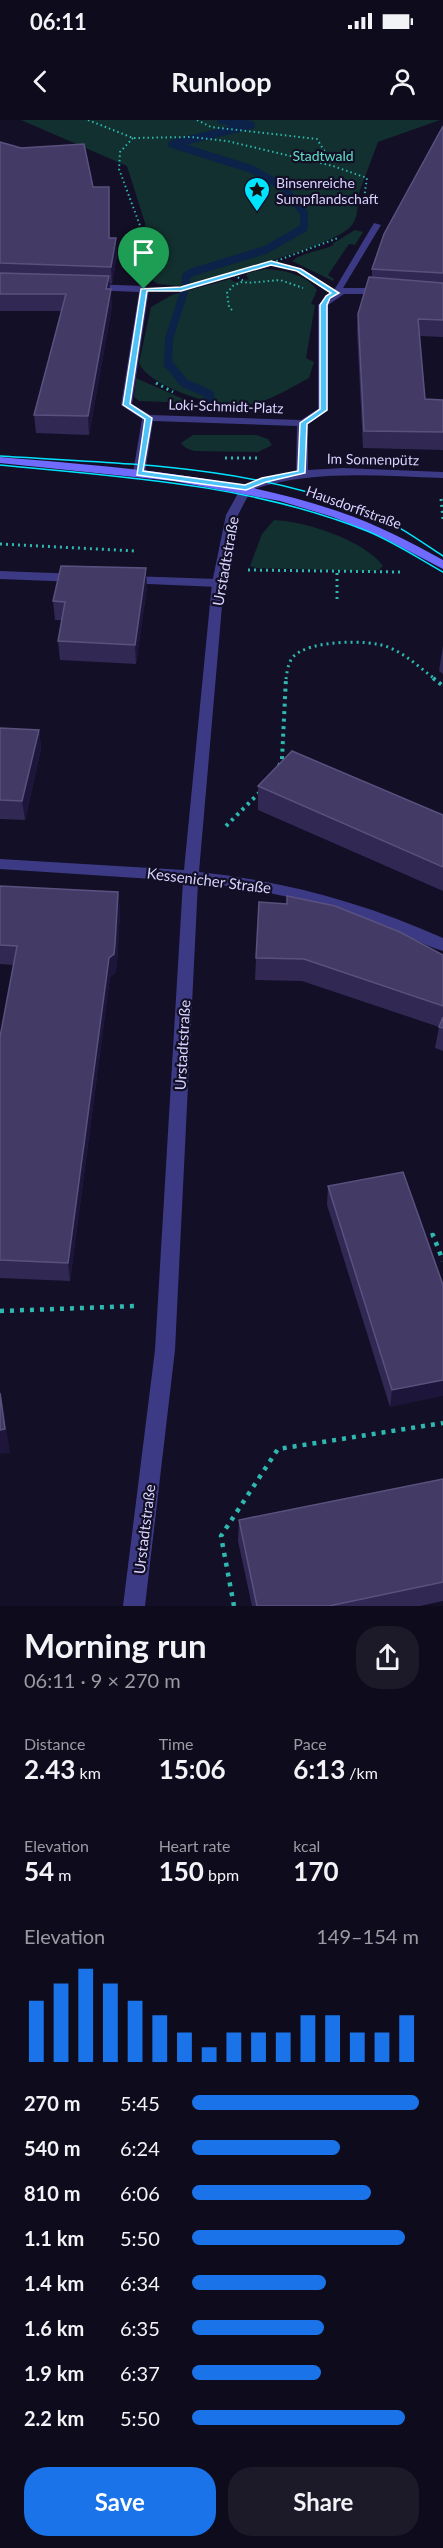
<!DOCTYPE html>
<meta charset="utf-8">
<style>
:root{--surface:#0e0b1c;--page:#1c1929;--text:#f1f3f6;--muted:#9b9ba3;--accent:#1a73e8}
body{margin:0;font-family:Lato,sans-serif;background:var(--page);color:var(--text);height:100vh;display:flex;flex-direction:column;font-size:22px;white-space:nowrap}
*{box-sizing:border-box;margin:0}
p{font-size:20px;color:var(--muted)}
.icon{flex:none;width:33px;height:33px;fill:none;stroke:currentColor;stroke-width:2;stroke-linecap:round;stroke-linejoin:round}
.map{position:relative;height:1486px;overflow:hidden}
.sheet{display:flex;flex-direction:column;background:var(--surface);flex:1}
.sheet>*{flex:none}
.pin{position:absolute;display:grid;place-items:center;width:51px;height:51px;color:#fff;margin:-62px -26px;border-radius:50% 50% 50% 0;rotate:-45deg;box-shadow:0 0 6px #0007}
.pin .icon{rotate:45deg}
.round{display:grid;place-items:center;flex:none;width:63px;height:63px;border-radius:24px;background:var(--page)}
.overview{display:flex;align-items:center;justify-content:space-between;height:102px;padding:0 24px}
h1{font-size:33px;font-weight:700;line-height:45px}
.stats{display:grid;grid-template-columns:repeat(3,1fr);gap:9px;height:102px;padding:6px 24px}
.stats div{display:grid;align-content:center}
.stats b{font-size:26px;font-weight:700}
.stats small{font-size:16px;font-weight:400}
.stats p{font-size:16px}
.chart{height:168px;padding:12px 24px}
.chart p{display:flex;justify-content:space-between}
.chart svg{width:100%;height:108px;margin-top:6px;stroke:var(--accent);stroke-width:6}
.button{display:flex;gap:12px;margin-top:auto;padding:12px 24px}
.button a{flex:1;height:69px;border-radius:24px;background:var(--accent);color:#fff;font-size:24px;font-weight:700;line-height:69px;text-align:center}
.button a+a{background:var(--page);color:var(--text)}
ul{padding:0 24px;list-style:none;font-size:20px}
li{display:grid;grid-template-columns:96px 72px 1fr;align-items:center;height:45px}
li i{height:15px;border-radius:8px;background:var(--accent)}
.status{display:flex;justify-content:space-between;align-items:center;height:42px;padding:0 30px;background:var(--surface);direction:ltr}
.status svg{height:16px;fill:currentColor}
header{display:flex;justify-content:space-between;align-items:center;height:78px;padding:0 24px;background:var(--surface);font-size:27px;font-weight:700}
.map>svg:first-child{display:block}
</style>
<div class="status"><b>06:11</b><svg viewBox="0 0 49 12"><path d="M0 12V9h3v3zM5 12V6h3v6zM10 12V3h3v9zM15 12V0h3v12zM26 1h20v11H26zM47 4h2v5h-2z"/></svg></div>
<header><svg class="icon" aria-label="back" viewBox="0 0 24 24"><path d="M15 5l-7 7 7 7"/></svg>Runloop<svg class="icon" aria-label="person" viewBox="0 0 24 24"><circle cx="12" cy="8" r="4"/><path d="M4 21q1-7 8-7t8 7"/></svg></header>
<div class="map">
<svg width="443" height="1486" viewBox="0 0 443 1486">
<rect width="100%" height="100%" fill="#130f26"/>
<g fill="#12302f">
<path d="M21,0H440L378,22C372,38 366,54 360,70C356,81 360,95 352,105C336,127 212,157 180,166L158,164L146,156L145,103L127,46Z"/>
<path d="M355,110L363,112L355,125L349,124L328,155L334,159L333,161L292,141C301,133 321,131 334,125L332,124Z"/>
<path d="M265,149C283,150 306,154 317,170L311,184L315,185L306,238L314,242L309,258C290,268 270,281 249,285C224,290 149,268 139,243L151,187L172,175L230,159L235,162L249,159L246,155L248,153Z"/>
<path d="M136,258L192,283L139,281L134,277Z"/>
<path d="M193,315H256L268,319L272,325L258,332L194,331L186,328L181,323Z"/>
<path d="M274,400C305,401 364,420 383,446L379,450L371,451L256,448L250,446L262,414Z"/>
</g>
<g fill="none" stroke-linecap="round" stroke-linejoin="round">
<g stroke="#0c2248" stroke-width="8">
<path d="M186,164V156L193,152L265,130L304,108V93L283,67L251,49L172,24L251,5L221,0"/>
<path d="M168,245L169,219L184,172"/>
</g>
<path stroke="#0c2248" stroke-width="9" d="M168,243L184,263L209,274L210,279"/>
<g stroke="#2fb8b0" stroke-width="2" stroke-dasharray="1.5 3" stroke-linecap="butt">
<path d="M88,0L133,18L191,17L227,21L333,46L367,58L363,85"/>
<path d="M197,0L211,7L317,19L333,45"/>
<path d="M133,18L120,32L119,49L142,111L144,144"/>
<path d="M275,143L289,146L315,159"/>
<path d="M234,155L247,163L280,160L303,168"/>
<path d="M168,170L181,169L271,143L338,118"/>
<path d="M232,190L229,187L227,173L233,166L244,161"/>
</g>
<g stroke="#2fb8b0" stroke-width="3" stroke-dasharray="2 4" stroke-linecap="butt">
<path d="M156,263L173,272"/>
<path d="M225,338H257"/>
<path d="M441,379L443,399"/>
<path d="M0,424L136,431"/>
<path d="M248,450L400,452"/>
<path d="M337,453V483"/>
<path d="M286,559C287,552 288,543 293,537C308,520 368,519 388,527C406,534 420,548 435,559"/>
</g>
<g stroke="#2fb8b0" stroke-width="4" stroke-dasharray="3 4.5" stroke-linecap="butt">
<path d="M433,558L443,566"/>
<path d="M279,646L282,639L286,558"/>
<path d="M226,706L261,671"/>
</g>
<g stroke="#2fb8b0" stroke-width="4.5" stroke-dasharray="4 6" stroke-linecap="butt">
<path d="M421,1118L433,1115L443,1141"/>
<path d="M0,1191L136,1186"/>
<path d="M234,1486L221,1416L278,1329L443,1303"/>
</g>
<g fill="#3d3a85" fill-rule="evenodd">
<path d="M0,451L78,454L84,458L78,462L0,459Z"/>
<path d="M129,456L218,459L224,463L218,467L125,463L123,460Z"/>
</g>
<path fill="#3d3a85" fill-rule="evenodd" d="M374,103L381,105L343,168H385L390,171L385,174H344L328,185V290L308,304V350L343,348L443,352V358C378,356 313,349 251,370L238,395L224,463L199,752C285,761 365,783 443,818V831C422,825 404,812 384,805C324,782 262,770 198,762L175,1230L145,1486H123L155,1230L183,761L0,749V739L184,750L212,463L226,395L242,366L296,352L297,306L153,301L145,353L143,355H135L133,353L142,299L121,285L139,172L90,170L85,167L90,164L144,166L149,169L132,284L150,295L301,300L318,289V185L333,172Z"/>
<path fill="#6f6bff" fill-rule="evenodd" d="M0,337C114,347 231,354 340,392C376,404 410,422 443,440V449L386,419L333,397L280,381L173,361L0,343Z"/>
<g stroke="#00e5ff" stroke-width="1.5">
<path d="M0,336C125,344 255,345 372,394C398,405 420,421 443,436"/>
<path d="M0,345C124,357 250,364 367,411C394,422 418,438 443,452"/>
</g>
</g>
<g fill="#312854">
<path d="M443,6V217L420,216L425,279L443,280V330L363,328L357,210L358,194L372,157V149Z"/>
<path d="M0,22L93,67H109L110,118L117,135L112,164L109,163L112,186L89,315L36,313L34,295L61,191H0Z"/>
<path d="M147,467L136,544L60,540L58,521L62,500H55L53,481Z"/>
<path d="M443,525V554L439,551Z"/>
<path d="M0,608L39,610L41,629L25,700L0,699Z"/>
<path d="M258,666L443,695V771L258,690Z"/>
<path d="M0,766L118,772L120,791L117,843L115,853L110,857L70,1161L0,1158V917L14,845L0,844Z"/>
<path d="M443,835V931L435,928L439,907L302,861L255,860L256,838Z"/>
<path d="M328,1066L443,1165L390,1287L327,1085Z"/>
<path d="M443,1359V1481L420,1486H252L238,1421L239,1400Z"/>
</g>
<g fill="#1d163a">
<path d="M109,67L110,83V135L109,118Z"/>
<path d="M116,118L117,135L112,164L111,147Z"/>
<path d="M109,156L110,173L106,169Z"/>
<path d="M111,169L112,186L89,315L88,296Z"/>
<path d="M146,448L147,467L136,544L135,525Z"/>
<path d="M39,610L41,629L25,700L22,681Z"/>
<path d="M118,772L120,791L117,843L115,853L110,857L70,1161L68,1143Z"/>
<path d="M443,1260V1276L390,1287L392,1270Z"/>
<path d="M0,1269L3,1285L10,1333L0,1334Z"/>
</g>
<g fill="#433a66" stroke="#5a527e" stroke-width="1.5">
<path d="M443,6V153L372,149L384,114Z"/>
<path d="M0,22L21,28L84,24L93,67H109V118H116L111,147L0,143Z"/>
<path d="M0,153L109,156L106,169H111L88,296L34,295L66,174H0Z"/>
<path d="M369,157L443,163V200L418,199L425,279L443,280V312L364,311L358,194Z"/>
<path d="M61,446L146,448L135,525L58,521L65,482L53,481Z"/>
<path d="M0,608L39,610L22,681L0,680Z"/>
<path d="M292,631L443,695V747L258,666Z"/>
<path d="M0,766L118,772L115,824L114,834L109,838L68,1143L0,1140V917L17,826L0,825Z"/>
<path d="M287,776L335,786L400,812L443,835V886L304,839L256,838L259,782L287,784Z"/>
<path d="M443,897V908L439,907Z"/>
<path d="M403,1052L443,1165V1260L392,1270L328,1066Z"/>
<path d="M0,1273L5,1309L0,1310Z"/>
<path d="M443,1359V1462L329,1486H257L239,1400Z"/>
</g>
<path fill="#4fc3f7" stroke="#fff" stroke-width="1.5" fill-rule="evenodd" d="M271,141L301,149L339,173L330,178L327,185V290L307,304L305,353L266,362L246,370L137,355L145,299L123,285L141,169L181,167ZM271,145L297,151L331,173L326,176L320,185V289L300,303L298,351L262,358L245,365L143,351L152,298L130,284L147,171H181Z"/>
<defs>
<symbol id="sight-pin" viewBox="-11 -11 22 30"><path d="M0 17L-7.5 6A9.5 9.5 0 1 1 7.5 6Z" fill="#00e5ff" stroke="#130f26"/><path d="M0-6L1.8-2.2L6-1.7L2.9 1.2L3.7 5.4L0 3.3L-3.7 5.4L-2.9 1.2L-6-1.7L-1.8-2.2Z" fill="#111"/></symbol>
</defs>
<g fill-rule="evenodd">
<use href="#sight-pin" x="242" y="55" width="30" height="40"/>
</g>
<g text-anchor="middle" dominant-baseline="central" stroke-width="4.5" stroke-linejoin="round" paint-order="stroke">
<g font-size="14" fill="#5fe0c0" stroke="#130f26">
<text x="323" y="35">Stadtwald</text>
</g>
<g font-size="14" fill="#d9d4ff" stroke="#130f26" text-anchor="start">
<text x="276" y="62">Binsenreiche<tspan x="276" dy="16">Sumpflandschaft</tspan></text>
</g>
<g font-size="14" fill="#d9d4ff" stroke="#130f26">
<text transform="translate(226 286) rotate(2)">Loki-Schmidt-Platz</text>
<text transform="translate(373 339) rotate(1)">Im Sonnenpütz</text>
<text transform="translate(354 387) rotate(20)">Hausdorffstraße</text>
</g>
<g font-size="15" fill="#d9d4ff" stroke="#130f26">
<text transform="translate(225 441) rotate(-80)">Urstadtstraße</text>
<text transform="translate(209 760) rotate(7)">Kessenicher Straße</text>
<text transform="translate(182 925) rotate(-87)">Urstadtstraße</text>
<text transform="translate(144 1409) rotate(-83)">Urstadtstraße</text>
</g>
</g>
</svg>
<div class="pin" style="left:144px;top:169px;background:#1e9e55"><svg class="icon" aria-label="arrive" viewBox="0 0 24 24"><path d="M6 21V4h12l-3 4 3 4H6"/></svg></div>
</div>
<section class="sheet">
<div class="overview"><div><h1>Morning run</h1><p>06:11 · 9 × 270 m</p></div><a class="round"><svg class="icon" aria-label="share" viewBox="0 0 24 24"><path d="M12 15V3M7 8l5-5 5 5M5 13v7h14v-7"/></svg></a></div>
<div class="stats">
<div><p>Distance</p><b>2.43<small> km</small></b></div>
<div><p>Time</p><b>15:06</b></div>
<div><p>Pace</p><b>6:13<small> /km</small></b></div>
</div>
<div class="stats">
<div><p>Elevation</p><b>54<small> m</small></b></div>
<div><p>Heart rate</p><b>150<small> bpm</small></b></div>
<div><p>kcal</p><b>170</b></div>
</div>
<div class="chart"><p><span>Elevation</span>149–154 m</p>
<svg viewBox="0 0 160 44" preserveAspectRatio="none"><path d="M5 44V19M15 44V12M25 44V6M35 44V12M45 44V19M55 44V25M65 44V32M75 44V38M85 44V32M95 44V32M105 44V32M115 44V25M125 44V25M135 44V32M145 44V32M155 44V25"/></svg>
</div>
<ul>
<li><b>270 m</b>5:45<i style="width:100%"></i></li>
<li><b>540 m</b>6:24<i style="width:65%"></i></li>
<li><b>810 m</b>6:06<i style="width:79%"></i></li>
<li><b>1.1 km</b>5:50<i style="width:94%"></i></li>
<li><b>1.4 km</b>6:34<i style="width:59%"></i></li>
<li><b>1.6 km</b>6:35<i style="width:58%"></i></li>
<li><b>1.9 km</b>6:37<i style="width:57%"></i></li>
<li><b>2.2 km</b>5:50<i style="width:94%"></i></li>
</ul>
<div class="button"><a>Save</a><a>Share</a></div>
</section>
